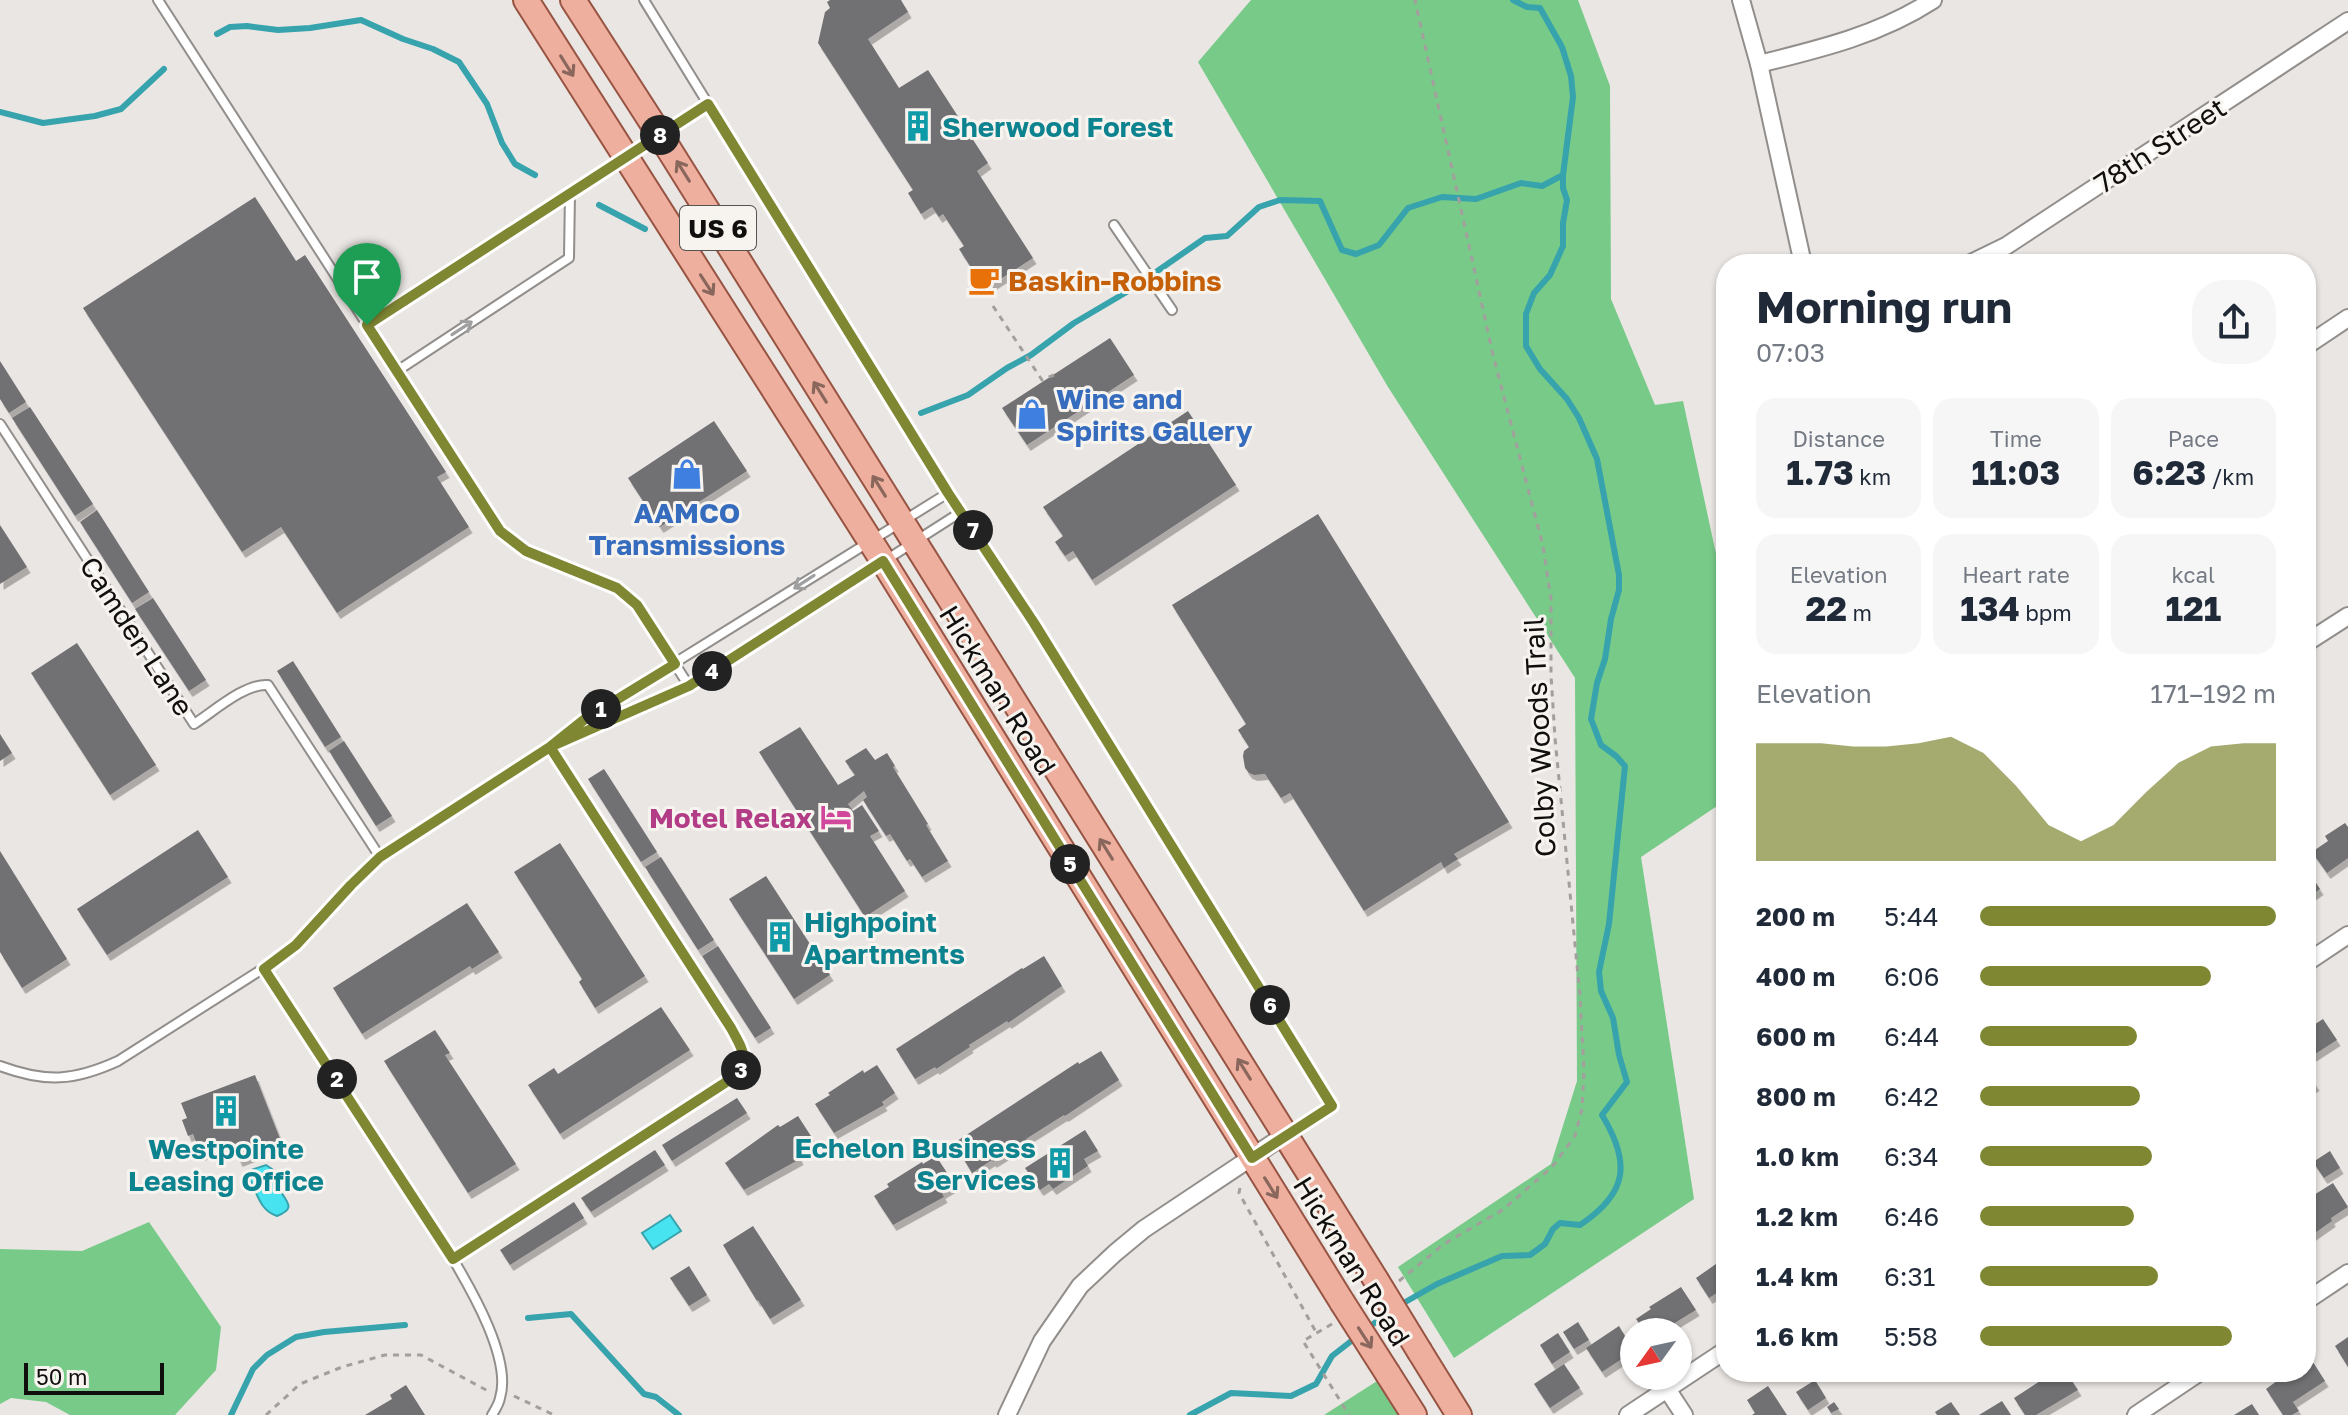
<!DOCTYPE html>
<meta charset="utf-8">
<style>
:root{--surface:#fff;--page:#f6f6f7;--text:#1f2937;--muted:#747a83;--accent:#808733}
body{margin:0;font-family:"Golos Text",sans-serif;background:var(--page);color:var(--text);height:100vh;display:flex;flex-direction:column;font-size:30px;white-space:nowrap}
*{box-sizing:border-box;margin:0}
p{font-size:26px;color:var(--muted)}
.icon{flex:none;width:44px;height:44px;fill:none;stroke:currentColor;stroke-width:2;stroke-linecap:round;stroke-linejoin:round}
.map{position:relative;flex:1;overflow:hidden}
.side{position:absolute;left:1716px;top:254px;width:600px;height:1128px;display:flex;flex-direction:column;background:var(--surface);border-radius:32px;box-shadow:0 2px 6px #0004}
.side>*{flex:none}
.needle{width:52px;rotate:237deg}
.controls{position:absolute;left:1620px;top:1318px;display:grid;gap:16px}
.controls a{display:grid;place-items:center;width:72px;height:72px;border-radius:50%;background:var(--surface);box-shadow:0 2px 6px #0004;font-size:40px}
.scale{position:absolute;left:24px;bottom:20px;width:140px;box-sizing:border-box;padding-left:8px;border:4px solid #100f0e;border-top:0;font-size:22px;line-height:28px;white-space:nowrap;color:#100f0e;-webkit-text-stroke:6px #f7f4f0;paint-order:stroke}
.pin{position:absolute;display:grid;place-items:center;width:68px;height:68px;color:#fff;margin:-82px -34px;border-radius:50% 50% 50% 0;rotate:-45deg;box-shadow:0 0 8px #0007}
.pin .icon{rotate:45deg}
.km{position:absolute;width:40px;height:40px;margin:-20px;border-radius:50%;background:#222;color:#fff;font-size:22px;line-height:40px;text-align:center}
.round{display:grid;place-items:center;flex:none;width:84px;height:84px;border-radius:32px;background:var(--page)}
.summary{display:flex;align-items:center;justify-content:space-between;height:136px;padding:0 40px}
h1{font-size:44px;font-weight:700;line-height:60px}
.figures{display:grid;grid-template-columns:repeat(3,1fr);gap:12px;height:136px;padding:8px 40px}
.figures div{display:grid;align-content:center;border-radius:20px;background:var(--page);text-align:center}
.figures b{font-size:34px;font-weight:700}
.figures small{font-size:22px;font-weight:400}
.figures p{font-size:22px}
.chart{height:224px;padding:16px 40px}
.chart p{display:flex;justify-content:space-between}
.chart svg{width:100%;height:144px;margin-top:8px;fill:var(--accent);opacity:.7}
ul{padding:0 40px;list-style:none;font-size:26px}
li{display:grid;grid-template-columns:128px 96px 1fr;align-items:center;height:60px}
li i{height:20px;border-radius:10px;background:var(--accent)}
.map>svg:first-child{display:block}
</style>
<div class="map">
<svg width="2348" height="1415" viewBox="0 0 2348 1415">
<defs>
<filter id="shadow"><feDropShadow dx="3.5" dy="6" stdDeviation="0" flood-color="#0004"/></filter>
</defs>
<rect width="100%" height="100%" fill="#eae6e3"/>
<g fill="#78ca88">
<path d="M1251,0H1578L1610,86L1611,299L1655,405L1683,401L1726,600V800L1641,857L1694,1199L1454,1358L1398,1267L1551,1164L1577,1081L1575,678L1388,387L1198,62Z"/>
<path d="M149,1222L221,1327L216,1370L175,1415H70L46,1402L11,1398L0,1404V1249L82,1251Z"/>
<path d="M1388,1374L1414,1415H1324Z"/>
</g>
<g fill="#47e3f1" stroke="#36a3ad" stroke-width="2">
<path d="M266,1165C279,1173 275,1173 279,1186C282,1200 300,1207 277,1216C258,1210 257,1190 247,1174L251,1170Z"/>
<path d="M670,1215L681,1231L653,1249L642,1233Z"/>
</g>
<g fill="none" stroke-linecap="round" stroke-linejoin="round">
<g stroke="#36a3ad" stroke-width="6">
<path d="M217,34L230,27L247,26L278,30L310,28L361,20L403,39L433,49L459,62L487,104L502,143L515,164L535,175"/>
<path d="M0,112L43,123L95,116L121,109L164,69"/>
<path d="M599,205L645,229"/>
<path d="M921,413L968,395L1007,368L1031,355L1074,323L1130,290L1205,238L1227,236L1259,207L1280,200L1320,201L1342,250L1356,254L1379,245L1408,208L1442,197L1476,199L1521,183L1542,186L1563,175"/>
<path d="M1400,1305L1437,1284L1502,1256L1530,1255L1545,1244L1553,1229L1560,1223L1580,1225C1628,1193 1631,1163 1602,1115L1627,1082L1619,1055L1613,1018L1601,991L1599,972L1609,924L1625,766L1616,756L1601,745L1591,719L1597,683L1605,659L1611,619L1619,590V575L1597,459L1579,418L1567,399L1540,369L1526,346V314L1534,293L1550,275L1563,246V223L1567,200L1563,188V175L1573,97L1571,76L1562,47L1540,8L1527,7L1513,0"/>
<path d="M528,1318L571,1314L644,1394L656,1397L679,1415"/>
<path d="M1368,1328L1390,1311"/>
<path d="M231,1415L253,1369L267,1355L296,1337L324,1332L405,1325"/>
<path d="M1190,1415L1231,1393L1291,1396L1316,1384L1332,1356L1359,1335"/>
</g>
</g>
<g fill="#716f73" filter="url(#shadow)">
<path d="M830,0H901L908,12L868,39L899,88L928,70L988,163L977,171L1033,258L985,289L959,249L964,246L943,214L939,217L932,207L921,214L908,193L913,190L818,43L825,12L830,8L827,2Z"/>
<path d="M255,197L296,261L305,255L446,472L437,477L469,527L337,613L281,527L242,552L83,308Z"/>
<path d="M1110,338L1134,375L1027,445L1002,408Z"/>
<path d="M0,361L26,402L9,413L0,399Z"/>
<path d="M30,407L93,504L75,516L12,418Z"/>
<path d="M1188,411L1236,485L1092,580L1073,551L1065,556L1055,542L1063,536L1043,507Z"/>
<path d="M714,421L747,471L660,527L628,478Z"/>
<path d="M97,510L149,592L132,603L80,522Z"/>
<path d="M1318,514L1509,822L1454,854L1458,859L1444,868L1441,862L1364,911L1290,793L1281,798L1265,774L1254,775L1249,773L1245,768L1243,756L1244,751L1249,747L1238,730L1246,724L1172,605Z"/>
<path d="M0,525L27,567L0,584Z"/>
<path d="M153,598L206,680L189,691L135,609Z"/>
<path d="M77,643L156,765L110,795L31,673Z"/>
<path d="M293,661L341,737L325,747L277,671Z"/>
<path d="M800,727L838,785L855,775L845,761L866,748L875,760L887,753L895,766L893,767L928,824L926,825L948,861L922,877L910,859L907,861L890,834L886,836L863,800L867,797L864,791L848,804L853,811L862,805L879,831L870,836L905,891L865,917L759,752Z"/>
<path d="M0,734L12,753L0,761Z"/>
<path d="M344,741L392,816L376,826L329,751Z"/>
<path d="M604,769L657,852L641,862L588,779Z"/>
<path d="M2345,823L2348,827V858L2327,873L2312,852L2328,841L2325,836Z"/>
<path d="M198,830L228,877L107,955L77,909Z"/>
<path d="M560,843L645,976L595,1008L579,982L582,979L514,872Z"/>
<path d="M0,851L67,959L22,988L0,952Z"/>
<path d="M661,857L714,940L698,950L645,867Z"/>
<path d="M2306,868L2320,889L2306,899Z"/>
<path d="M766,876L830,975L794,999L729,899Z"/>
<path d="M467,903L499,952L472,969L470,966L362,1034L333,988Z"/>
<path d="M718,946L771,1028L755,1038L702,956Z"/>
<path d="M1044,956L1062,986L1008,1023L1007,1021L969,1045L970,1047L936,1069L935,1067L915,1079L896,1049L1022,968L1023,969Z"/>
<path d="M661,1007L690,1050L560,1134L528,1085L554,1068L558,1074Z"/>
<path d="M2323,1019L2337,1040L2306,1060V1030Z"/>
<path d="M435,1030L450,1053L445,1055L516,1164L468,1193L384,1061Z"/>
<path d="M1101,1051L1119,1080L1065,1116L1064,1115L1026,1139L1027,1141L993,1162L992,1160L972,1173L954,1143L1078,1062L1079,1064Z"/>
<path d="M877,1065L895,1093L882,1102L884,1105L834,1133L815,1104L830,1095L828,1093L863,1070L864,1073Z"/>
<path d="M2306,1070L2316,1085L2306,1091Z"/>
<path d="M255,1075L282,1144L239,1161L232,1143L201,1155L193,1134L188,1136L182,1120L187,1118L181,1103Z"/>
<path d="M737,1098L747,1113L672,1161L662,1145Z"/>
<path d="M798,1116L816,1144L798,1155L800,1159L744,1190L725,1163L778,1125L780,1127Z"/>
<path d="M1085,1130L1098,1151L1084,1159L1088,1166L1053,1189L1049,1184L1040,1190L1025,1168Z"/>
<path d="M655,1150L665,1165L591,1212L581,1198Z"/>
<path d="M2330,1151L2340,1168L2324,1178L2313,1162Z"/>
<path d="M936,1156L955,1185L942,1193L944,1197L893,1225L874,1196L889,1187L887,1184L922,1162L923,1164Z"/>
<path d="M2333,1183L2348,1207L2331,1218L2332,1221L2312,1235L2306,1226V1200Z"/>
<path d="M574,1202L584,1218L510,1265L500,1250Z"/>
<path d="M753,1226L801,1300L770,1319L758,1300L757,1301L723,1245Z"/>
<path d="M1726,1257V1287L1709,1298L1696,1278Z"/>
<path d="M689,1266L707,1295L689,1306L670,1278Z"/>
<path d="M1681,1287L1696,1310L1660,1332H1645L1636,1319L1651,1309L1649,1307Z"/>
<path d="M1578,1322L1589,1340L1574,1349L1563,1332Z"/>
<path d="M1619,1326L1634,1351L1602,1372L1586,1348Z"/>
<path d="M1558,1333L1570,1352L1552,1364L1540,1345Z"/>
<path d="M2348,1337V1367L2335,1346Z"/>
<path d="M2311,1359L2325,1381L2293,1402L2299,1411L2292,1415H2283L2266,1389L2289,1372H2306V1363Z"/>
<path d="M1564,1364L1580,1388L1550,1408L1534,1384Z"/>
<path d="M2054,1372H2066L2078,1390L2036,1415H2025L2014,1398Z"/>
<path d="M1815,1380L1826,1398L1808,1410L1796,1392Z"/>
<path d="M406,1385L425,1415H365L392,1399L390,1395Z"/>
<path d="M1768,1386L1787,1415H1752L1755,1413L1747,1400Z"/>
<path d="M2002,1401L2011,1415H1979Z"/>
<path d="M1834,1402L1839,1409L1831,1413L1827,1407Z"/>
<path d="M1951,1402L1960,1415H1937L1935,1412Z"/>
<path d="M2252,1404L2259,1415H2234Z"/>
</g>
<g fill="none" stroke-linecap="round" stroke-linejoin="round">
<defs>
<g id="service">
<path d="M158,0L500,531L526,551L617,588L637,605L689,686"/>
<path d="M644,0L878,380L948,493L1044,640L1332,1106L1287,1134"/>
<path d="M1114,225L1172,310"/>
<path d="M367,325L708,104"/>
<path d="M397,371L569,258L570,193"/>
<path d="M0,424L194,724C213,712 245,683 268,685L380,857"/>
<path d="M557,744L689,686L961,512"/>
<path d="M264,969L453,1259C472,1291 512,1360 500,1398C499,1404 495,1410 492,1415"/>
<path d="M0,1066C46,1083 74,1081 118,1061L275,961L296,945L351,885L380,857L550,747L570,730L607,705L948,493"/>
<path d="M453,1259L731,1079L744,1067L742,1050L731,1028L550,747"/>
</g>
<g id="minor">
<path d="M1741,0L1759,64L1803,264"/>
<path d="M1759,64C1820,49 1879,35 1933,0"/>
<path d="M1969,264L2006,246L2348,21"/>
<path d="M2306,346L2348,318"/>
<path d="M2306,643L2348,616"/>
<path d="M2306,963L2348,935"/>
<path d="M2306,1301L2348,1273"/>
<path d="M1667,1389L1684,1415"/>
<path d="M1007,1415L1042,1341L1080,1286L1115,1253L1144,1229L1285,1135"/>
<path d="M1628,1415L1726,1350"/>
<path d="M2136,1415L2200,1372"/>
</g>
<g id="primary">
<path d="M526,0L883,561L1342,1302"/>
<path d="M573,0L660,135L1376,1280"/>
<path d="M1420,1352L1459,1415"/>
<path d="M1388,1374L1414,1415"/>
</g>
</defs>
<use href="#service" stroke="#918e8b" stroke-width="12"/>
<use href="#minor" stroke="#918e8b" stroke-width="20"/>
<use href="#primary" stroke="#985442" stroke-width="28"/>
<g stroke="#a29f9d" stroke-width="3" stroke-dasharray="6 6" stroke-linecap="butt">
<path d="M993,306L1042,380L1054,375"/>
<path d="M1240,1188L1239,1193L1316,1332"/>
<path d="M1399,1281L1444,1244L1504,1209L1552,1167L1575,1136L1582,1109L1584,1071L1580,996L1555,738L1551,675V599L1543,546L1493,355L1415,0"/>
<path d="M1332,1324L1303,1341L1349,1415"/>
<path d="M514,1396L554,1415"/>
<path d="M266,1415L300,1384L342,1367L385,1355H421L488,1391"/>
</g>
<use href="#service" stroke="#fff" stroke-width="8"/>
<use href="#minor" stroke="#fff" stroke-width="16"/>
<use href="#primary" stroke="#eeaf9e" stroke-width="24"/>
<defs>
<g id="primary-bridge">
<path d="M1376,1280L1420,1352"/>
<path d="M1342,1302L1388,1374"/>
</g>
</defs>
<use href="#primary-bridge" stroke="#985442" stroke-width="28" stroke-linecap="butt"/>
<use href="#primary-bridge" stroke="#eeaf9e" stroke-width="24"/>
</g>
<defs><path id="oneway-shaft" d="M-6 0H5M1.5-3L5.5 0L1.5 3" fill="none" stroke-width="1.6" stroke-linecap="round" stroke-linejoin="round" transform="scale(2)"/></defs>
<g stroke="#8a675d">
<use href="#oneway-shaft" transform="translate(567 66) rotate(58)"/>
<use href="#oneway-shaft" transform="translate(683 171) rotate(-122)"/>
<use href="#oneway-shaft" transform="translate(707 285) rotate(57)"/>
<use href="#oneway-shaft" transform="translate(820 392) rotate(-122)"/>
<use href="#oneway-shaft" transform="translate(879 486) rotate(-122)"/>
<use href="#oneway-shaft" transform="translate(1106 849) rotate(-122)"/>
<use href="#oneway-shaft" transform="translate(1244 1069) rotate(-122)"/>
<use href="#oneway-shaft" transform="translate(1271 1188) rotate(58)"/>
<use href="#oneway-shaft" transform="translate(1365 1338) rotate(57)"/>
</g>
<g stroke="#9f9f9f">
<use href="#oneway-shaft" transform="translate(462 328) rotate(-33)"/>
<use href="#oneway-shaft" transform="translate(804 582) rotate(147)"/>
</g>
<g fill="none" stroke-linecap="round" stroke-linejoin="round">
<defs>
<path id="route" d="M367,325L500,531L526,551L617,588L637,605L675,664L585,719L550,747L380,857L351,885L296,945L264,969L453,1259L731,1079C753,1062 742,1049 731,1028L550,747L689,686L883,561L1252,1158L1332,1106L1034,623L948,493L708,104L367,325"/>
</defs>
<use href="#route" stroke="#fff" stroke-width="16"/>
<use href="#route" stroke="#808733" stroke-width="10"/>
</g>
<defs>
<symbol id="building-bare" viewBox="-9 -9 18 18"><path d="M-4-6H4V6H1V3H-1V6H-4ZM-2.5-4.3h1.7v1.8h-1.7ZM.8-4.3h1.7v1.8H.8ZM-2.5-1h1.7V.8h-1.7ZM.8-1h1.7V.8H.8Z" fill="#0f9aa8" stroke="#f7f4f0" stroke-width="2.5" paint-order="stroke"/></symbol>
<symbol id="cafe-bare" viewBox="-9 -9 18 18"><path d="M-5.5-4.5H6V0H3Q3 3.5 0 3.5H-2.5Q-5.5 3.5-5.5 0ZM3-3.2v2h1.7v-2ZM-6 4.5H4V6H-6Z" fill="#e8710a" stroke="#f7f4f0" stroke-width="2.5" paint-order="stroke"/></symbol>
<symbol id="shop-bare" viewBox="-9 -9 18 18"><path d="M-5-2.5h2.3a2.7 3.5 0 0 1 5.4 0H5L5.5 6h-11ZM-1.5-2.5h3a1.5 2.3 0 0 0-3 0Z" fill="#3f7fe0" stroke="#f7f4f0" stroke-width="2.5" paint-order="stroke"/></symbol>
<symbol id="hotel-bare" viewBox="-9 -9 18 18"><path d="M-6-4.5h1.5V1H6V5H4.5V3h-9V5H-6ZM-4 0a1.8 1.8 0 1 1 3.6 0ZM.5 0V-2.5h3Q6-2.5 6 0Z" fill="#d1479c" stroke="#f7f4f0" stroke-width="2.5" paint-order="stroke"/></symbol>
</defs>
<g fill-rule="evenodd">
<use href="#building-bare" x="896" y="104" width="44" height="44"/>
<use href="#cafe-bare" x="962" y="258" width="44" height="44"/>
<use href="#shop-bare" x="1010" y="392" width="44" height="44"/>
<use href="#shop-bare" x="665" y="452" width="44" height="44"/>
<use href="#hotel-bare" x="814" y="795" width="44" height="44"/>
<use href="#building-bare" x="758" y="915" width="44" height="44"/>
<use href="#building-bare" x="204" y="1089" width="44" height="44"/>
<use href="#building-bare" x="1038" y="1141" width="44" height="44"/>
</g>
<g text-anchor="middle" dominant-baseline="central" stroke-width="6" stroke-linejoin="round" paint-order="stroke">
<rect fill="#f7f4f0" stroke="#555452" stroke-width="2" x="680" y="206" width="76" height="44" rx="6"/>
<g font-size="26" font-weight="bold" fill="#100f0e">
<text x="718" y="228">US 6</text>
</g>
<g font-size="28" font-weight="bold" fill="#0d838f" stroke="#f7f4f0" text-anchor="start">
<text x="942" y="126">Sherwood Forest</text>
<text x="804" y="921">Highpoint<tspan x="804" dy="32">Apartments</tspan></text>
<text x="1036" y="1147" text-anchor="end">Echelon Business<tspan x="1036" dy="32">Services</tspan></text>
<text x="226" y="1148" text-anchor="middle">Westpointe<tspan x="226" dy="32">Leasing Office</tspan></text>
</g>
<g font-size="28" fill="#100f0e" stroke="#f7f4f0">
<text transform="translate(2160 145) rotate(-33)">78th Street</text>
<text transform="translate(137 636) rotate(57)">Camden Lane</text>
<text transform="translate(998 690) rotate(58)">Hickman Road</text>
<text transform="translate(1539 737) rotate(-93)">Colby Woods Trail</text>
<text transform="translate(1352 1261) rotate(58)">Hickman Road</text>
</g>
<g font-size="28" font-weight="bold" fill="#c56008" stroke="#f7f4f0" text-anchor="start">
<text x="1008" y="280">Baskin-Robbins</text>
</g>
<g font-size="28" font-weight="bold" fill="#366cbe" stroke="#f7f4f0" text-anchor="start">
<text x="1056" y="398">Wine and<tspan x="1056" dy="32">Spirits Gallery</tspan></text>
<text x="687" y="512" text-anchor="middle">AAMCO<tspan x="687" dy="32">Transmissions</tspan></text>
</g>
<g font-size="28" font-weight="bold" fill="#b23c85" stroke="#f7f4f0" text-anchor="end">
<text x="812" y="817">Motel Relax</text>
</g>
</g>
</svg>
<div class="controls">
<a><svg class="needle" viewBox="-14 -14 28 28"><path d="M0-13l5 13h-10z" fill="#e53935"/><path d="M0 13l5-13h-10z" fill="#747a83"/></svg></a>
</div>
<div class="scale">50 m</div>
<div class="pin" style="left:367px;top:325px;background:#1e9e55"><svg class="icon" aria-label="arrive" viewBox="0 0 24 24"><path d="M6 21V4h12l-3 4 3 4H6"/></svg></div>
<b class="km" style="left:601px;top:709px">1</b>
<b class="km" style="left:337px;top:1079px">2</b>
<b class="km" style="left:741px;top:1070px">3</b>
<b class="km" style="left:712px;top:671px">4</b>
<b class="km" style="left:1070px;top:864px">5</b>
<b class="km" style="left:1270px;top:1005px">6</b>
<b class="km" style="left:973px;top:530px">7</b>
<b class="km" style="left:660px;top:135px">8</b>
<section class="side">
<div class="summary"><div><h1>Morning run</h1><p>07:03</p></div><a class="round"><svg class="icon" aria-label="share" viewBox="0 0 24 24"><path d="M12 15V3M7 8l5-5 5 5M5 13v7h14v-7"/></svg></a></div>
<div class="figures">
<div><p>Distance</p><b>1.73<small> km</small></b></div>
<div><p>Time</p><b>11:03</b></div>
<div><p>Pace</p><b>6:23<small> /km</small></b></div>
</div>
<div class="figures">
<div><p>Elevation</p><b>22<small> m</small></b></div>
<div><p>Heart rate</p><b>134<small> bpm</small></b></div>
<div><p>kcal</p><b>121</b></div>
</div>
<div class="chart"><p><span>Elevation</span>171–192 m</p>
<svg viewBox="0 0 160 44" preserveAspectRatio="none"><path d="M0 44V8L10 8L20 8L30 9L40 9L50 8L60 6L70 11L80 21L90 33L100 38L110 33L120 23L130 14L140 9L150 8L160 8V44z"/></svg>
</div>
<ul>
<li><b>200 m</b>5:44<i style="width:100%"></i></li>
<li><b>400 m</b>6:06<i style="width:78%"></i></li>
<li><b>600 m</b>6:44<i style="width:53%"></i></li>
<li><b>800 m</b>6:42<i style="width:54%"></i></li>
<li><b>1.0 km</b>6:34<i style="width:58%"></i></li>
<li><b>1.2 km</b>6:46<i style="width:52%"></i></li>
<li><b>1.4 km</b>6:31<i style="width:60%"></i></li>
<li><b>1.6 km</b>5:58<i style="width:85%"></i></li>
</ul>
</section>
</div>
